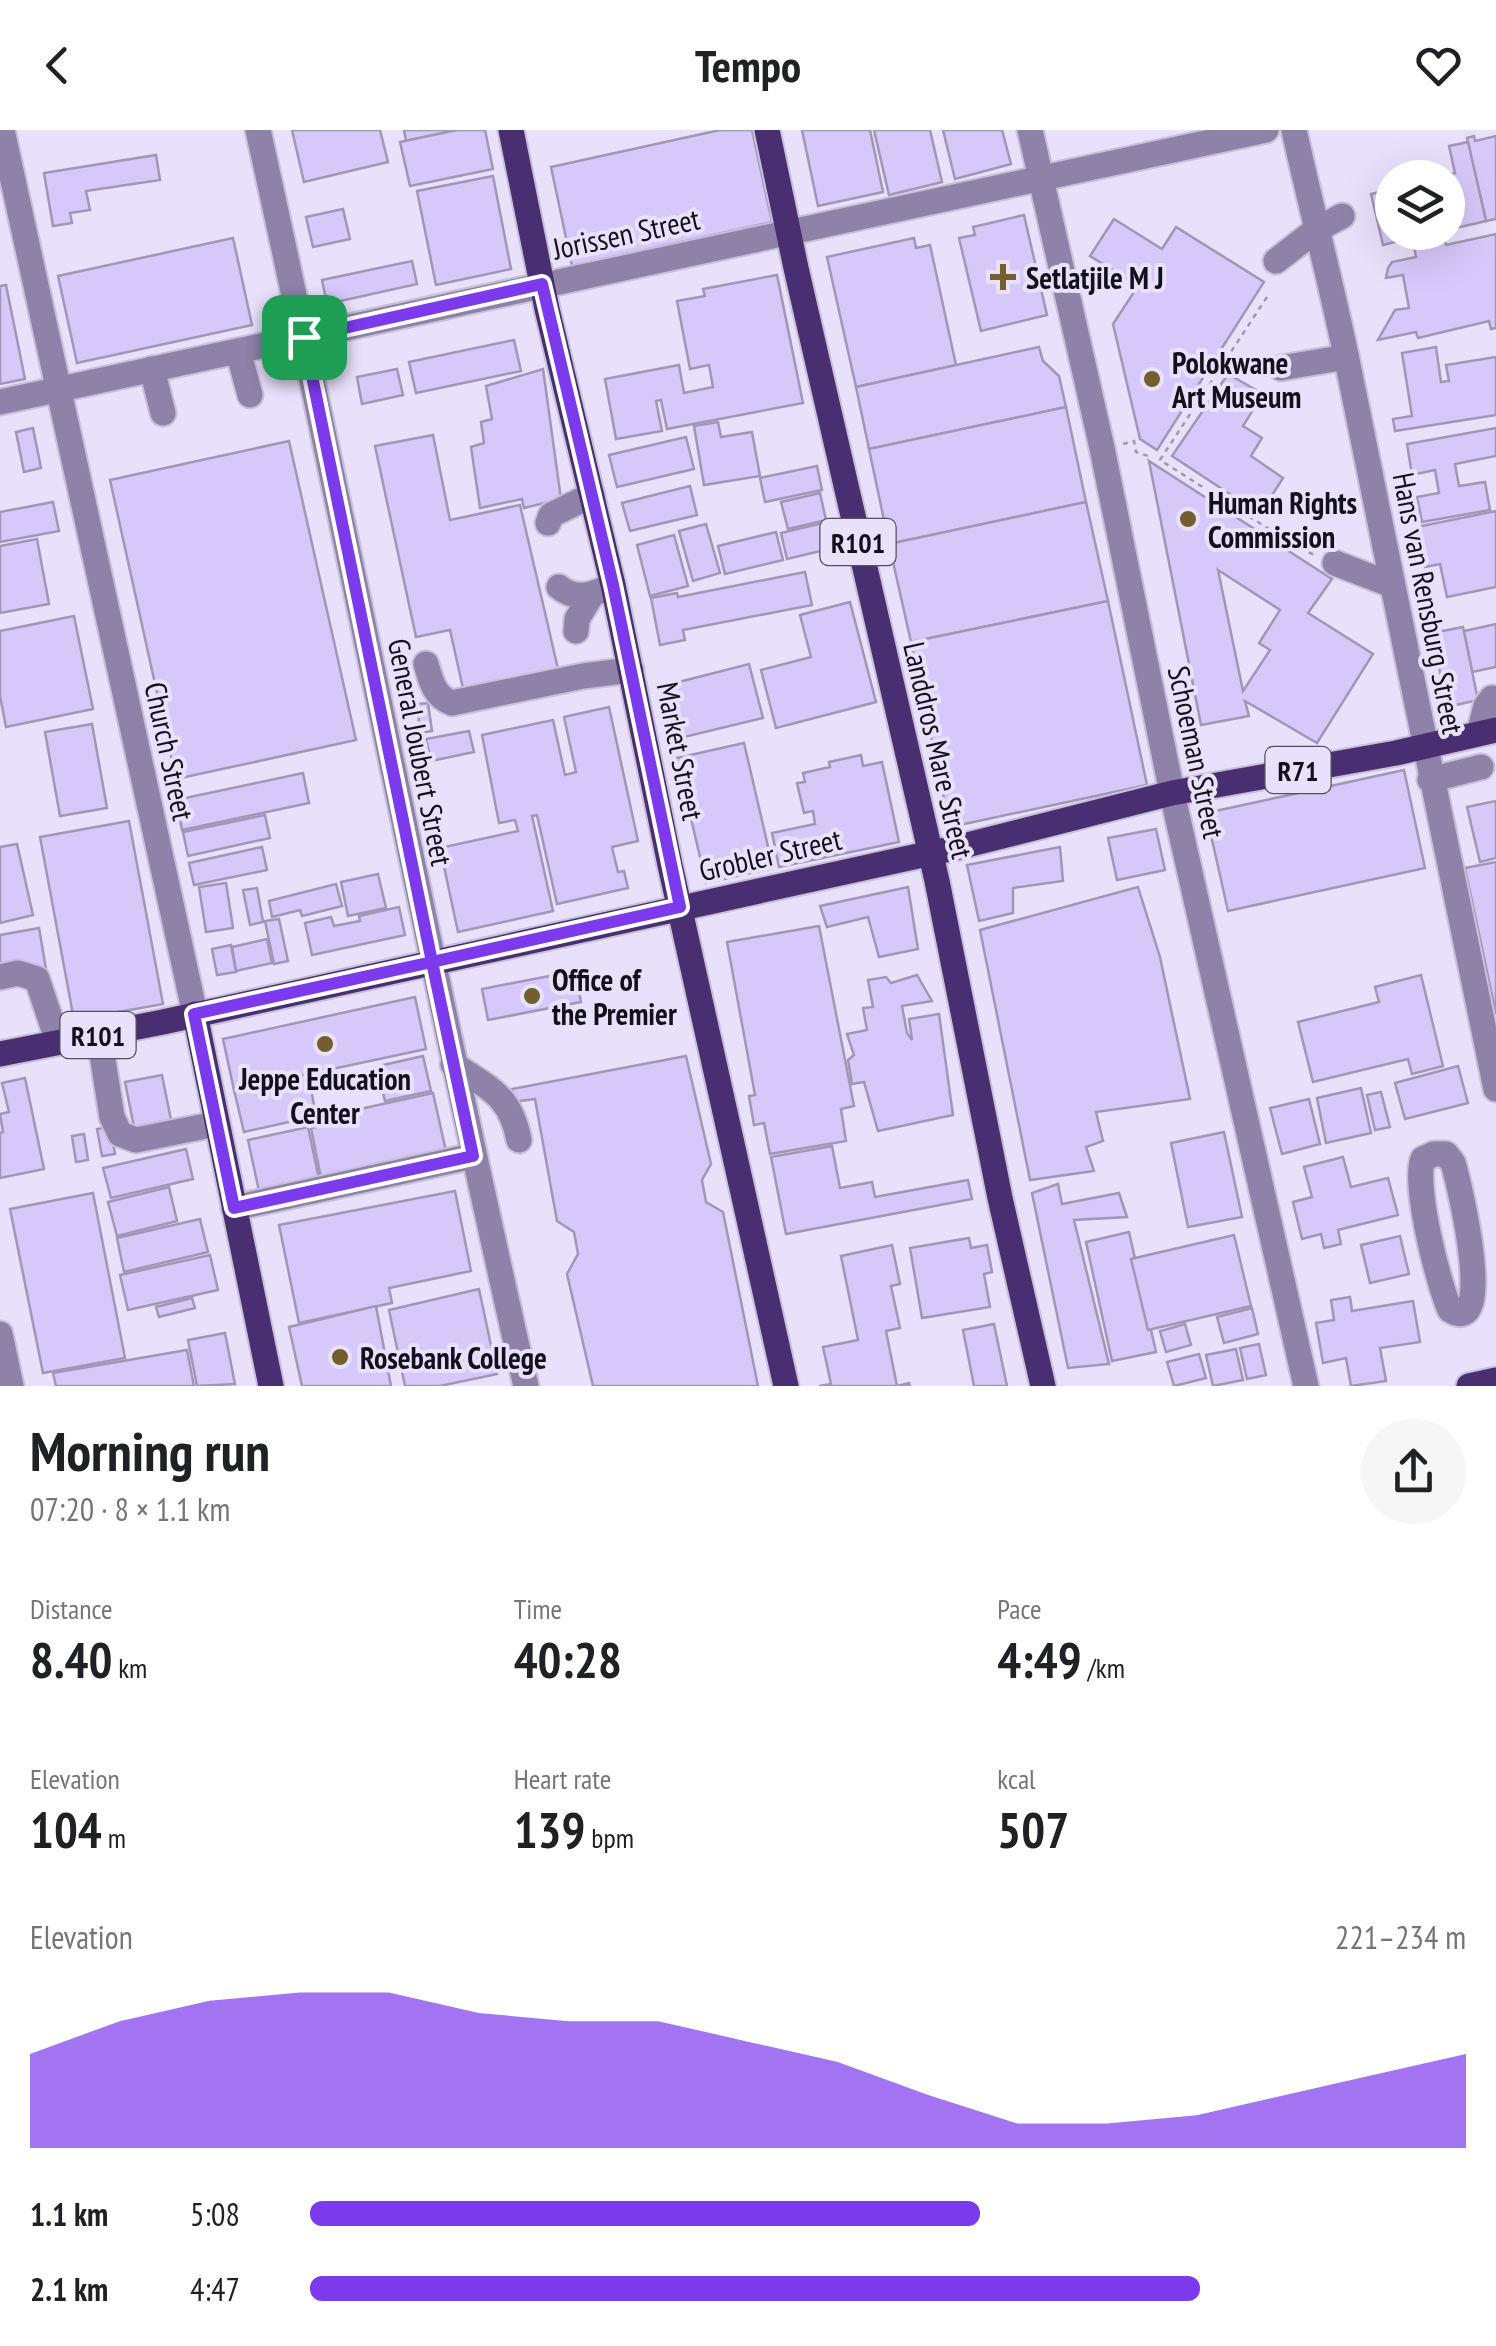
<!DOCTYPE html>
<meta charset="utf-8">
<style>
:root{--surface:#fff;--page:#f6f6f6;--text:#202124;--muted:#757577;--accent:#7c3aed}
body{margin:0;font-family:"PT Sans Narrow",sans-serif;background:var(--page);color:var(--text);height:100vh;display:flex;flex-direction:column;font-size:38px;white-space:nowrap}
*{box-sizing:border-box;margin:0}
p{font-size:32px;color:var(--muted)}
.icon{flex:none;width:55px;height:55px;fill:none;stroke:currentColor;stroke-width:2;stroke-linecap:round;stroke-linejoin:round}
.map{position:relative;height:1256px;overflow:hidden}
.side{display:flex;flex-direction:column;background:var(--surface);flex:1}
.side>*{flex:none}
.buttons{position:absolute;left:1375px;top:30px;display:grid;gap:20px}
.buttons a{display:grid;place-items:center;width:90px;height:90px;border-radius:50%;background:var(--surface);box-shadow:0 10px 40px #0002;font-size:50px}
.pin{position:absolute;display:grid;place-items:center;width:85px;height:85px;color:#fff;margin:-42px;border-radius:20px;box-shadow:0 5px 15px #0006}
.round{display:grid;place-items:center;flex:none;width:105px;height:105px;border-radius:52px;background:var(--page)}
.overview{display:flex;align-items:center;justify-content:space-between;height:170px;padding:0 30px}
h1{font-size:55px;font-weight:600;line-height:75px}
.metrics{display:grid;grid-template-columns:repeat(3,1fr);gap:15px;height:170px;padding:10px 30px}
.metrics div{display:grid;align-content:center}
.metrics b{font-size:50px;font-weight:600}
.metrics small{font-size:28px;font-weight:400}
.metrics p{font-size:28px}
.chart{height:280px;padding:20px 30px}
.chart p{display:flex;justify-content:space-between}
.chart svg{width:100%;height:180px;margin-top:10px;fill:var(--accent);opacity:.7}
ul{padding:0 30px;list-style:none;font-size:32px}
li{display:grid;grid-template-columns:160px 120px 1fr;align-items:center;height:75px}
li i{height:25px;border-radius:12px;background:var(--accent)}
header{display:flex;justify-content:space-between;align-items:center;height:130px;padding:0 30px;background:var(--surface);font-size:45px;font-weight:600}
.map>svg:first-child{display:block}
</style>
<header><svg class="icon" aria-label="back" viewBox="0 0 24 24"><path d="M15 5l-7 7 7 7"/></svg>Tempo<svg class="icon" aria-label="heart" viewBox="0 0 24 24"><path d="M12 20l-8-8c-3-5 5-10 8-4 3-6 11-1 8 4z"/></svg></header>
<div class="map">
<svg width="1496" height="1256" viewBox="0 0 1496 1256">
<rect width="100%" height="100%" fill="#e9e1fc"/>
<g fill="#d6c8f9" stroke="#a097b6" stroke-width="2.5" fill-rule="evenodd">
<path d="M292,0H380L388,32L304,52Z"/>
<path d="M404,0H457L406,11Z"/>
<path d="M457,0H485L493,39L410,56L400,12Z"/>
<path d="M720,0H752L772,92L572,136L551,37Z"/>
<path d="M802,0H870L883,62L818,76Z"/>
<path d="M874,0H930L942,52L889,65Z"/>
<path d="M943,0H1002L1011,34L955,49Z"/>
<path d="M1474,6L1475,11L1496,6V89L1486,91L1467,8Z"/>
<path d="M1468,12L1486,91L1448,100V48H1437L1455,43L1449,16Z"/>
<path d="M156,25L160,50L86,61L90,80L70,83L72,93L53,96L44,43Z"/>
<path d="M493,46L511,139L436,155L417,61Z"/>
<path d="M1392,59V102H1435L1383,115L1371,64Z"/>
<path d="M343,79L350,109L313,117L306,87Z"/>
<path d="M1024,85L1047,185L981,201L959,108L975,105L973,97Z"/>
<path d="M1114,89L1162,119L1176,97L1264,152L1157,320L1140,309L1113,194L1138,156L1090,126Z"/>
<path d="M1435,102H1443L1446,115L1496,104V198L1491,199L1489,191L1418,208L1416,202L1378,210L1395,180L1409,178L1403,145L1386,148L1388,138L1392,132L1416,127L1412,108Z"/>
<path d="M233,108L252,195L77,233L58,146Z"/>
<path d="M914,108L916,118L930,115L956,235L856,257L827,127Z"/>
<path d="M412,131L417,154L327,174L322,150Z"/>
<path d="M777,145L803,273L667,299L661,270L656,271L662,301L616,309L605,249L679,235L684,263L713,257L709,235L690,239L677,171L705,166L703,159Z"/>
<path d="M6,155L25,249L0,254V156Z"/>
<path d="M514,210L521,241L416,263L409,232Z"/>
<path d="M1039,217L1043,231L1059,246L1066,277L869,319L856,257Z"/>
<path d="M1436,217L1441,252L1449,251L1446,235L1496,227V285L1395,301L1393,289L1412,286L1402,223Z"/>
<path d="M397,239L403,265L362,274L357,247Z"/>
<path d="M543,239L561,369L524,378L522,369L480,378L471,317L484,313L481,292L492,289L486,256Z"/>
<path d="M1228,244L1263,264L1243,296L1262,308L1251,326L1283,348L1260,384L1172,326Z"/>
<path d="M1066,277L1086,372L889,414L869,319Z"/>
<path d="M718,292L721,307L752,302L760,346L704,355L694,296Z"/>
<path d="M33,298L41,338L24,342L16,302Z"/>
<path d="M1496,298V326L1455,334L1459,356L1485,352L1490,380L1422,392L1417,367L1439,363L1435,340L1412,345L1407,314Z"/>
<path d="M433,305L450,390L520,375L559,543L464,563L450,500L416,507L375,316Z"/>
<path d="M686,307L694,339L617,357L609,325Z"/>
<path d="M289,311L356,610L176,649L110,350Z"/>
<path d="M1149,331L1332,449L1308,483L1373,524L1317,613L1245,571L1249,586L1201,595ZM1218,440L1280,480L1259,513L1270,520L1243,561Z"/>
<path d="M817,336L822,360L765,372L760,348Z"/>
<path d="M690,356L697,385L630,401L622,373Z"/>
<path d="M820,363L826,390L788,399L781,372Z"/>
<path d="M53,372L59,401L0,412V382Z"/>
<path d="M1086,372L1108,471L911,512L889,414Z"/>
<path d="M1496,381V457L1447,467L1440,434L1425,437L1417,397Z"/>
<path d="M827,392L833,418L787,429L781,403Z"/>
<path d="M706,394L720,443L693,451L679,401Z"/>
<path d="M776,402L783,430L725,444L718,416Z"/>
<path d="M674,405L688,456L650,466L637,415Z"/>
<path d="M37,409L49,474L0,483V416Z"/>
<path d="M805,442L812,475L683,500L685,510L660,515L651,468L677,463L678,467Z"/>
<path d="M1108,471L1147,655L950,697L911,512Z"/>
<path d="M850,472L876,572L776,598L761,540L811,527L800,485Z"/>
<path d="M74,486L93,579L6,597L0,566V501Z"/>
<path d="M1496,494V537L1472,542L1464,501Z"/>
<path d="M1463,497L1478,570L1447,577L1432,503Z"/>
<path d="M749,534L763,588L676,609L667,555Z"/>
<path d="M428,573L432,601L421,603L416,574Z"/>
<path d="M609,577L638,711L612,717L618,742L624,741L628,758L557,774L537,685L532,686L553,781L458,802L440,718L518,701L515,690L499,693L482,605L553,590L565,645L576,642L564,587Z"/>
<path d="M92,594L107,678L60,686L45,602Z"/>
<path d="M469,601L474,622L431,631L426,609Z"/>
<path d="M744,613L773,738L706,753L677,628Z"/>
<path d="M861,625L863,636L882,632L899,712L779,737L772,703L815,694L813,681L804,683L797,653L805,652L803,643L830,637L829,632Z"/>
<path d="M1404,640L1425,738L1228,781L1206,683Z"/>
<path d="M303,643L309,673L182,700L176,670Z"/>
<path d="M1496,671V728L1480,732L1467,677Z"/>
<path d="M265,685L270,708L188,726L183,702Z"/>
<path d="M129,691L163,874L74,890L40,707Z"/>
<path d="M1156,699L1165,740L1117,750L1108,708Z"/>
<path d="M17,714L33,785L0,793V717Z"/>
<path d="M262,717L267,740L194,755L189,733Z"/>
<path d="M1060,717L1063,751L1013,758V783L979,791L967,735Z"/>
<path d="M1496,732V884L1465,738Z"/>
<path d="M378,744L386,778L348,786L341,752Z"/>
<path d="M226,753L233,798L206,802L199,757Z"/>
<path d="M336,754L342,776L302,786L300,780L272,787L269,771Z"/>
<path d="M908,757L918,819L879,827L868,787L827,797L820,776Z"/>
<path d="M1138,757L1160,827L1190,969L1096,982L1103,1011L1086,1017L1094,1041L1030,1050L980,800Z"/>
<path d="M257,758L263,792L250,795L243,760Z"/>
<path d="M399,777L405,805L312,825L305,793L331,787L334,796L360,791L359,786Z"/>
<path d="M279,789L288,831L274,834L265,791Z"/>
<path d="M819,796L854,976L841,979L846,1011L770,1024L764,993L754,995L749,966L755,965L727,812Z"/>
<path d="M39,798L46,839L0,847V805Z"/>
<path d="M267,809L272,833L236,841L232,817Z"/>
<path d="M231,815L236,842L217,845L212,819Z"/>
<path d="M575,841L581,872L488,890L482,859Z"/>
<path d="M917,845L932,871L902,876L907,903L912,910L909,889L939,884L953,985L878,1001L864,952L852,954L848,930L854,925L847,904L867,900L863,878L873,877L868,850L886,847L891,853Z"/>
<path d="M1421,845L1443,936L1412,944L1408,929L1313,952L1298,892L1379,872L1375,857Z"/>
<path d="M415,867L426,919L234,960L223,909Z"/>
<path d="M423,926L431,961L385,971L380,951L386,949L383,935Z"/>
<path d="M686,926L711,1034L702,1050L706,1072L723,1082L758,1256H593L567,1144L578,1124L574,1102L557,1091L535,969L513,972L512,959Z"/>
<path d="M1458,936L1468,973L1405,989L1395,953Z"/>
<path d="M319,942L322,957L311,959L316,986L244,1002L234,960Z"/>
<path d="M162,945L171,990L134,997L125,952Z"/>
<path d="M25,948L44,1039L0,1048V1003L3,1002L0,984L9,982L2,953Z"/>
<path d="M1361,958L1371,1003L1326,1013L1317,968Z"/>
<path d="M1381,962L1390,997L1375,1000L1367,965Z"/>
<path d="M433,963L446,1021L321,1048L311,998L321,996L319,988Z"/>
<path d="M1309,969L1320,1014L1282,1024L1270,978Z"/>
<path d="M110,997L115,1024L102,1026L97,999Z"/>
<path d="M308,997L319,1049L259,1061L248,1010Z"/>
<path d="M1224,1002L1242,1087L1188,1097L1171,1013Z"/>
<path d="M84,1004L88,1030L76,1032L72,1006Z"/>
<path d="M832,1016L840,1058L872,1052L875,1067L968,1050L972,1069L786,1104L771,1027Z"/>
<path d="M186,1019L193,1049L111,1068L103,1038Z"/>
<path d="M1343,1027L1351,1057L1388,1048L1398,1085L1338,1100L1341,1114L1324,1118L1321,1104L1302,1109L1293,1072L1312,1067L1304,1037Z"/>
<path d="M1058,1054L1062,1074L1119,1063L1127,1087L1074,1090L1109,1234L1068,1238L1032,1063Z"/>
<path d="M169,1057L177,1091L117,1106L108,1072Z"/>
<path d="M455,1061L471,1141L389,1158L392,1173L299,1193L279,1095Z"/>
<path d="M93,1063L125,1228L43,1243L10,1079Z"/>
<path d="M200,1089L208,1122L124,1142L117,1108Z"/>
<path d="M1129,1102L1156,1222L1112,1231L1086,1112Z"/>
<path d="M1234,1105L1251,1176L1148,1200L1131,1129Z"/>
<path d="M1400,1106L1409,1144L1370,1153L1361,1115Z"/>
<path d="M969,1108L971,1118L987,1115L992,1142L984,1144L990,1177L922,1188L910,1118Z"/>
<path d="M892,1115L900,1154L891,1156L900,1198L886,1201L897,1256L909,1253L910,1256H819L831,1254L823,1217L858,1210L841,1126Z"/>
<path d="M210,1125L218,1160L128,1180L120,1145Z"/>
<path d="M479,1159L497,1244L440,1256H405L389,1180Z"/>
<path d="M1350,1167L1352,1181L1413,1171L1420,1212L1380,1218L1386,1251L1351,1256L1346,1228L1323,1233L1316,1193L1334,1190L1331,1170Z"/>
<path d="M192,1168L195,1178L159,1187L156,1177Z"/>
<path d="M376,1176L391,1256H302L289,1197Z"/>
<path d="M1252,1178L1258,1204L1224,1213L1217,1187Z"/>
<path d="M994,1194L1007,1256H974L963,1200Z"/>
<path d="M1185,1194L1191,1215L1166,1222L1160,1201Z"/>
<path d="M225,1203L235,1254L197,1256L188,1210Z"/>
<path d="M1259,1214L1266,1245L1247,1249L1240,1218Z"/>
<path d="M1236,1219L1243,1250L1213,1256L1206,1225Z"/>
<path d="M187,1220L194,1256H56L53,1243Z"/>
<path d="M1199,1224L1206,1248L1174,1256L1167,1232Z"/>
</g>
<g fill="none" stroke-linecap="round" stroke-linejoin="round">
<defs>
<g id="minor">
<path d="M2,0L195,884"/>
<path d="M258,0C351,418 430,839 526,1256"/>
<path d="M1030,0L1102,318L1172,663L1306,1256"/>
<path d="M1294,0C1311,77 1331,153 1347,230C1398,473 1444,716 1496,959"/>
<path d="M1276,131L1316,100L1342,86"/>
<path d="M238,221L250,265"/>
<path d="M1281,238L1346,227"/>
<path d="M152,239L163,283"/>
<path d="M0,272L1266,0"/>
<path d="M548,393L551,385L592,365"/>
<path d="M1335,433L1392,455"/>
<path d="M559,457C577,472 595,464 613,455"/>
<path d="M576,501L577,489L591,466"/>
<path d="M426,534C431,551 434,566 452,573L583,546L631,540"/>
<path d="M1479,603L1486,576L1492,568"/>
<path d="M1430,650L1481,637"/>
<path d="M0,847L18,843L37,849L58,912"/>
<path d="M99,905L112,987L120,1004L136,1010L216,994"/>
<path d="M453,934C489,959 510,964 519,1010"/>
<path d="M1434,1024H1446L1453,1033C1460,1056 1496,1209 1450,1180C1438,1153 1413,1054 1423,1029Z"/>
<path d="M234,1078L473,1026"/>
<path d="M0,1204L11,1256"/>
</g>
<g id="major">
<path d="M511,0L547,179L613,455L670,735L786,1256"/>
<path d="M767,0L796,138L937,751L1000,1068L1043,1256"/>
<path d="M195,884L271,1256"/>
<path d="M0,924L163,892L959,717L1172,663L1396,623L1496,600"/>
<path d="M1469,1256L1496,1250"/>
</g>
</defs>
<use href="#minor" stroke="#c7c0d8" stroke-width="29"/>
<use href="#major" stroke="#c7c0d8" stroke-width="29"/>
<g stroke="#9f99ae" stroke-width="2.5" stroke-dasharray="5 5" stroke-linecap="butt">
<path d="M1267,167L1160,330L1299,418L1317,426"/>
<path d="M1123,314L1134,311L1136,322L1148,326"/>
</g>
<use href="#minor" stroke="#8e82a9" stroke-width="25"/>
<use href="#major" stroke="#492f72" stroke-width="25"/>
</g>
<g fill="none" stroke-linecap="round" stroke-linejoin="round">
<defs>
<path id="route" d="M304,207L432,832L194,884L234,1078L473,1026L432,832L680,777L613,455L542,154L304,207"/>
</defs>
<use href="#route" stroke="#fff" stroke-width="20"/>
<use href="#route" stroke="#7c3aed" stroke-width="12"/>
</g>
<g fill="#725f2d" stroke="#e9e1fc" stroke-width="4">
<path d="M998 132h10v10h10v10h-10v10h-10v-10h-10v-10h10z"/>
<circle cx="1152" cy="249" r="10"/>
<circle cx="1188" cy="389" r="10"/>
<circle cx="532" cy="866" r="10"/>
<circle cx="325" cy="914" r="10"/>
<circle cx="340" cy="1227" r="10"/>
</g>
<g text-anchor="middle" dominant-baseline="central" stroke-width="8" stroke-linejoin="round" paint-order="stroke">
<g fill="#e9e1fc" stroke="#534f5e" stroke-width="2.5">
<rect x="820.5" y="389" width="75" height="46" rx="8"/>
<rect x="1265.5" y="617" width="65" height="46" rx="8"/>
<rect x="60.5" y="882" width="75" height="46" rx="8"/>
</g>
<g font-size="28" font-weight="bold" fill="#13101b">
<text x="858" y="412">R101</text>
<text x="1298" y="640">R71</text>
<text x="98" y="905">R101</text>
</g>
<g font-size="30" fill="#13101b" stroke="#e9e1fc">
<text transform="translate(626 103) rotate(-12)">Jorissen Street</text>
<text transform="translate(1429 473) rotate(79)">Hans van Rensburg Street</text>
<text transform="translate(939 620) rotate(77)">Landdros Mare Street</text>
<text transform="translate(170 621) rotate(78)">Church Street</text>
<text transform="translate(681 621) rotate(79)">Market Street</text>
<text transform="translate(421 622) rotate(79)">General Joubert Street</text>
<text transform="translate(1197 622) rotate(78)">Schoeman Street</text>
<text transform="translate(770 724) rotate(-13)">Grobler Street</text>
</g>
<g font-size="30" font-weight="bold" fill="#13101b" stroke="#e9e1fc" text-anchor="start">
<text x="1026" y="147">Setlatjile M J</text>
<text x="1172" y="232">Polokwane<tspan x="1172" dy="34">Art Museum</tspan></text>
<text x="1208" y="372">Human Rights<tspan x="1208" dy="34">Commission</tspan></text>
<text x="552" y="849">Office of<tspan x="552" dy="34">the Premier</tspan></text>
<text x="325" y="948" text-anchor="middle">Jeppe Education<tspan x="325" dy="34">Center</tspan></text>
<text x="360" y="1227">Rosebank College</text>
</g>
</g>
</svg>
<div class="buttons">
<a><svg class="icon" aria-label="layers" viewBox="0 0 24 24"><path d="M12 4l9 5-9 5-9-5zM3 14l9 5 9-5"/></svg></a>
</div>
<div class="pin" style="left:304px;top:207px;background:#1e9e55"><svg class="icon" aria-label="arrive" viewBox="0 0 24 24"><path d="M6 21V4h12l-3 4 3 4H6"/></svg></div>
</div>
<section class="side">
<div class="overview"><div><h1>Morning run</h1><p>07:20 · 8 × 1.1 km</p></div><a class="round"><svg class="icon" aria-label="share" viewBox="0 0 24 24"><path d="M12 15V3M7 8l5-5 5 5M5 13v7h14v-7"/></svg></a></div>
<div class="metrics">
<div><p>Distance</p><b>8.40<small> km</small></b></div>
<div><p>Time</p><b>40:28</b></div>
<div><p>Pace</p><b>4:49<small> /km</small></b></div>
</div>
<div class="metrics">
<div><p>Elevation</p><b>104<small> m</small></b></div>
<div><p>Heart rate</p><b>139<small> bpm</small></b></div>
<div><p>kcal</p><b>507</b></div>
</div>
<div class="chart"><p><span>Elevation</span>221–234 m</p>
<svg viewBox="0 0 160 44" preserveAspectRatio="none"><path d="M0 44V21L10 13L20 8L30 6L40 6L50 11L60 13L70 13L80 18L90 23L100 31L110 38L120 38L130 36L140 31L150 26L160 21V44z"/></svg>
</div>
<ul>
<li><b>1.1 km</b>5:08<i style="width:58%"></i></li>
<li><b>2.1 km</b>4:47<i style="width:77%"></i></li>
</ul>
</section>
